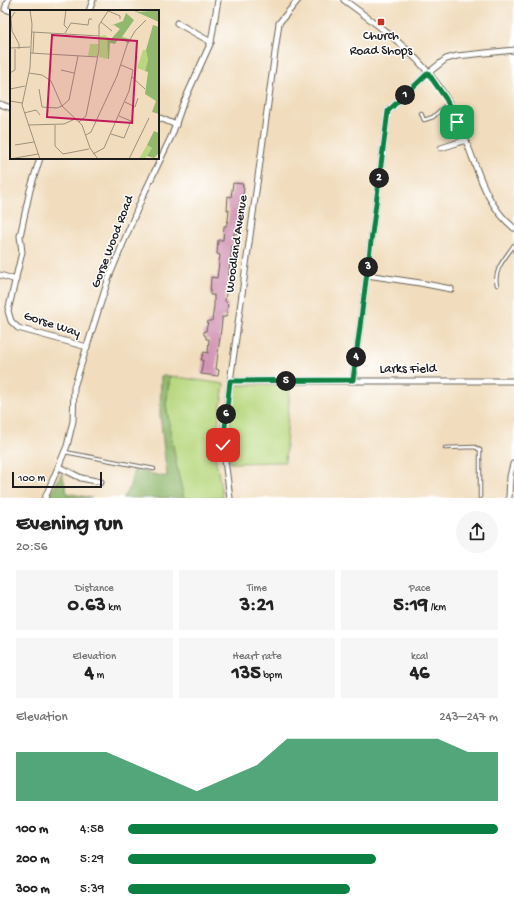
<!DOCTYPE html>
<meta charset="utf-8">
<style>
:root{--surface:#fff;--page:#f6f6f6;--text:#222;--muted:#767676;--accent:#0b8043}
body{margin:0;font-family:"Gochi Hand",sans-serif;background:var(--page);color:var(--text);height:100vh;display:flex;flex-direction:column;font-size:15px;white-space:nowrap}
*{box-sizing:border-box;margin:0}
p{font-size:13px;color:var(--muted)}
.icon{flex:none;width:22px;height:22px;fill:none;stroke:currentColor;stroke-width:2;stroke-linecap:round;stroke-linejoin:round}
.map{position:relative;height:498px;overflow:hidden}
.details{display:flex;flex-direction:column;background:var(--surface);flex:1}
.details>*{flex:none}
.scale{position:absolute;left:12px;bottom:10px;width:90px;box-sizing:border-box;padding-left:4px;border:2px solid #1c1c1c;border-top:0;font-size:11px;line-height:14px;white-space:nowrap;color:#1c1c1c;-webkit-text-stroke:3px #fff;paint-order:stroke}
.pin{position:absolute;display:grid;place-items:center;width:34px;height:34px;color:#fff;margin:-17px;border-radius:8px;box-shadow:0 2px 6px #0006}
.km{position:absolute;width:20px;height:20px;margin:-10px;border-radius:50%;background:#222;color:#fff;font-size:11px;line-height:20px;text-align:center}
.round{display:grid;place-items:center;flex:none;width:42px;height:42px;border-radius:21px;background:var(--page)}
.overview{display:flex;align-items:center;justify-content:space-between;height:68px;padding:0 16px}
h1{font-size:22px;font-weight:700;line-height:30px}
.metrics{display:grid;grid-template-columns:repeat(3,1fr);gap:6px;height:68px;padding:4px 16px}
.metrics div{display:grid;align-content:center;border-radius:0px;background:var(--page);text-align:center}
.metrics b{font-size:20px;font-weight:700}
.metrics small{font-size:11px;font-weight:400}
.metrics p{font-size:11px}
.chart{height:112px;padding:8px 16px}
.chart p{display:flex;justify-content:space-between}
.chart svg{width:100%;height:72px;margin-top:4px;fill:var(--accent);opacity:.7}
ul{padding:0 16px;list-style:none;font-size:13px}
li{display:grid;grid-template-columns:64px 48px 1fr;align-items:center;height:30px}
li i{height:10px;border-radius:5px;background:var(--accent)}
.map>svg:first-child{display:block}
</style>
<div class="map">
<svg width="514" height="498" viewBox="0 0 514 498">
<rect width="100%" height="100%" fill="#fff"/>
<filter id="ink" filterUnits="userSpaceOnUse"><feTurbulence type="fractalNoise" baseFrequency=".025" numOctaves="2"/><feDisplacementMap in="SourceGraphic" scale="8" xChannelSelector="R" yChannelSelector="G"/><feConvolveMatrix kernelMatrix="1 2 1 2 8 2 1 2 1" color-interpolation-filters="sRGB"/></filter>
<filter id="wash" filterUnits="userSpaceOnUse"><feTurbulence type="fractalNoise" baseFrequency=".012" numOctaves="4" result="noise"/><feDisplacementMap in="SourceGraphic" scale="16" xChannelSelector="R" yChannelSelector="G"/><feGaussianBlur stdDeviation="0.9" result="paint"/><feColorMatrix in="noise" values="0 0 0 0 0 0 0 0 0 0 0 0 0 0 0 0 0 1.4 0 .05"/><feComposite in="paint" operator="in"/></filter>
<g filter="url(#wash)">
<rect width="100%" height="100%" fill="#f1ddbd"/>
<g fill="#b8d87f" stroke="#6a7a4e">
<path d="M170,376L224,384L214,451L223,498H184L178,476L166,405Z"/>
<path d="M238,385H290L285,462L230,463C228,438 231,413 233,387Z"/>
</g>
<g fill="#92b86e" stroke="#576a45">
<path d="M161,376H170L166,405L178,473L184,498H123L129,489L134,470L167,477L160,414Z"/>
<path d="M62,473L67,493L92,498H49Z"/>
</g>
<g id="blocks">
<path fill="#d194b4" d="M233,183L243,184L242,187H244L238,234L234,233L225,301L228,304L226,317H222V321L216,369L219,370L218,376L201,374L203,360H201L204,352L208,353L209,339H206V336L204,335V331H206L208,321H212L214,306V295H210L211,277L217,278L220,255L217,254L218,240H223L224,226H226L228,220L229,210H227L228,196L231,197Z"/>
</g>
</g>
<g filter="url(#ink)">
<use href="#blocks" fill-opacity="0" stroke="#676054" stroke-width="1"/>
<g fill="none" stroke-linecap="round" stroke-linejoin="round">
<defs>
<g id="lane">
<path d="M421,113L424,120L433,117L448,103"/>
<path d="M497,285C493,270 506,257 514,245"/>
<path d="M445,448L475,447L480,450V498"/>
<path d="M65,452L154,469"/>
</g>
<g id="street">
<path d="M8,0L5,9L11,11"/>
<path d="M344,0C382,28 423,57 447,99C454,112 461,127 466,141C479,173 486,205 514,228"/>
<path d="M89,11L93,0"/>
<path d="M177,23L211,42"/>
<path d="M0,104L11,108"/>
<path d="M158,117L176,125"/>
<path d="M441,148L466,140"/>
<path d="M40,158L30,190L20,236L22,252L8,311L11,321L18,328L87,347"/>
<path d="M0,275L16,280"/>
<path d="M367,275L420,283L451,289"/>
<path d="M353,380L388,111L428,73L446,59L457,56L514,50"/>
<path d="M230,381H514"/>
<path d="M59,467L81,478L101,482"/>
<path d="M45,498L67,446L73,421L74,387L109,277L142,198L172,135L182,106L211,42L218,0"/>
<path d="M230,498L223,445L224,426L279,23L298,0"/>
<path d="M509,498L510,476L513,464"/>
</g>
</defs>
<use href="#lane" stroke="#676054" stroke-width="4.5"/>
<use href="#street" stroke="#676054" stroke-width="7"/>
<use href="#lane" stroke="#fff" stroke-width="2.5"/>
<use href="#street" stroke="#fff" stroke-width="5"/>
</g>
</g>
<g fill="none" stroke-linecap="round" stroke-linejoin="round" filter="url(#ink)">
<defs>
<path id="route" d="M223,445L230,381L353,380L388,111L428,73L446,99L457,122"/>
</defs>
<use href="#route" stroke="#fff" stroke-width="8"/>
<use href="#route" stroke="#0b8043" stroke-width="5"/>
</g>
<rect fill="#c8321e" stroke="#fff" stroke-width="1.5" x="377" y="18" width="8" height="8" rx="2"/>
<g text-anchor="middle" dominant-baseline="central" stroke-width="3" stroke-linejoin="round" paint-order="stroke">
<g font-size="13" fill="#1c1c1c" stroke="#fff">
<text x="381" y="36">Church<tspan x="381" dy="15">Road Shops</tspan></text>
</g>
<g font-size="13" fill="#1c1c1c" stroke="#fff">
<text transform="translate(113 242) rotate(-69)">Gorse Wood Road</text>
<text transform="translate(237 244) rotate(-82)">Woodland Avenue</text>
<text transform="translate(52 325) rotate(18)">Gorse Way</text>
<text x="408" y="369">Larks Field</text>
</g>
</g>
<g transform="translate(10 10)">
<rect width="149" height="149" fill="#f1ddbd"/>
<path d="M96,25L99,44L98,49L89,47L90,26ZM80,34H89L88,46H78ZM133,40H136L138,50L135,61L127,58ZM137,135L142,138L135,149H129Z" fill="#b8d87f"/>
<path d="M122,0L130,2L149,0V12ZM116,3L124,10L112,27L120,29L117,34L116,31L108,29L105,34L100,33L99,49H98L97,27L101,29L110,19L104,15L100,16L113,11ZM143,15L149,17V104L142,102L146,91L135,84L138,62L135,61L138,50L136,40ZM144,121L149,123V143L144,148L137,146L142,138L137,135Z" fill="#92b86e"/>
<path fill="none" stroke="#9c907d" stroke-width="1" d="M20,0L22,14L20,58L12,95L30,149M56,0L54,15L57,18M96,0L110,6V9M5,2L1,8L2,21L9,34V39M91,12L102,21M22,22L89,26M55,23L61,13L78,15L79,9H82M0,38L20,37M20,43L88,47M23,43L24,22M51,60L64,63M0,63L5,60V39M19,63L32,65L41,71L52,96L72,115L80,138L88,149M122,67L135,79M0,79L15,76M29,79L32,97L47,98L52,96L59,90L68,46M0,91L12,93M115,92L125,97L128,88M14,103L26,100L30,105M69,112L76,106L89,40V15L98,1M18,115L54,114L65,109M45,115V136L53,144M101,124L114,128L121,111L109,106M76,125L81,122L107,66L117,35L125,21L136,10M5,135L24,132M53,144L79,139M83,144L94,138L119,81L123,60L111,55M0,149L28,144M119,149L139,108"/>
<path fill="#c2185b" fill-opacity="0.15" stroke="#c2185b" stroke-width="2" d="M42,25L127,31L122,113L37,107Z"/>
<rect width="149" height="149" fill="none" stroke="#1c1c1c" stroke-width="2"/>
</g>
</svg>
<div class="scale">100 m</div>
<div class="pin" style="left:457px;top:122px;background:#1e9e55"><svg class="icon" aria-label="arrive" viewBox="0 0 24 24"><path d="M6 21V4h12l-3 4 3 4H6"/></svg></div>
<div class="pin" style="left:223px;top:445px;background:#d93025"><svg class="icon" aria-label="check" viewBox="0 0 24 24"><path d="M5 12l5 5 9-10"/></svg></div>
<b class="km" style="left:405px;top:95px">1</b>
<b class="km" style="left:379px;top:178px">2</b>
<b class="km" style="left:368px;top:267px">3</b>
<b class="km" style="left:356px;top:357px">4</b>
<b class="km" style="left:286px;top:381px">5</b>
<b class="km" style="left:226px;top:414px">6</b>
</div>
<section class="details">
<div class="overview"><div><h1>Evening run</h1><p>20:56</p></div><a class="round"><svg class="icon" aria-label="share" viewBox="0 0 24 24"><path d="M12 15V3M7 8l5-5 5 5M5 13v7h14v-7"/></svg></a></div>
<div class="metrics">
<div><p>Distance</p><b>0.63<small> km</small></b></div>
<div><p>Time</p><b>3:21</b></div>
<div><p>Pace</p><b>5:19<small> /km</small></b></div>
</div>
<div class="metrics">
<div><p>Elevation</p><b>4<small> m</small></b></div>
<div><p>Heart rate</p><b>135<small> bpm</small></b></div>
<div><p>kcal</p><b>46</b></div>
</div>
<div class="chart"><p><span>Elevation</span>243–247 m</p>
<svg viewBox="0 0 160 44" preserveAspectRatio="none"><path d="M0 44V14L10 14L20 14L30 14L40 22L50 30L60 38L70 30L80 22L90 6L100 6L110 6L120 6L130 6L140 6L150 14L160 14V44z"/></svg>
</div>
<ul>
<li><b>100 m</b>4:58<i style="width:100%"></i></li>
<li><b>200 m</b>5:29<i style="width:67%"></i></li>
<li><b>300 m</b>5:39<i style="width:60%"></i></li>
</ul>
</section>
